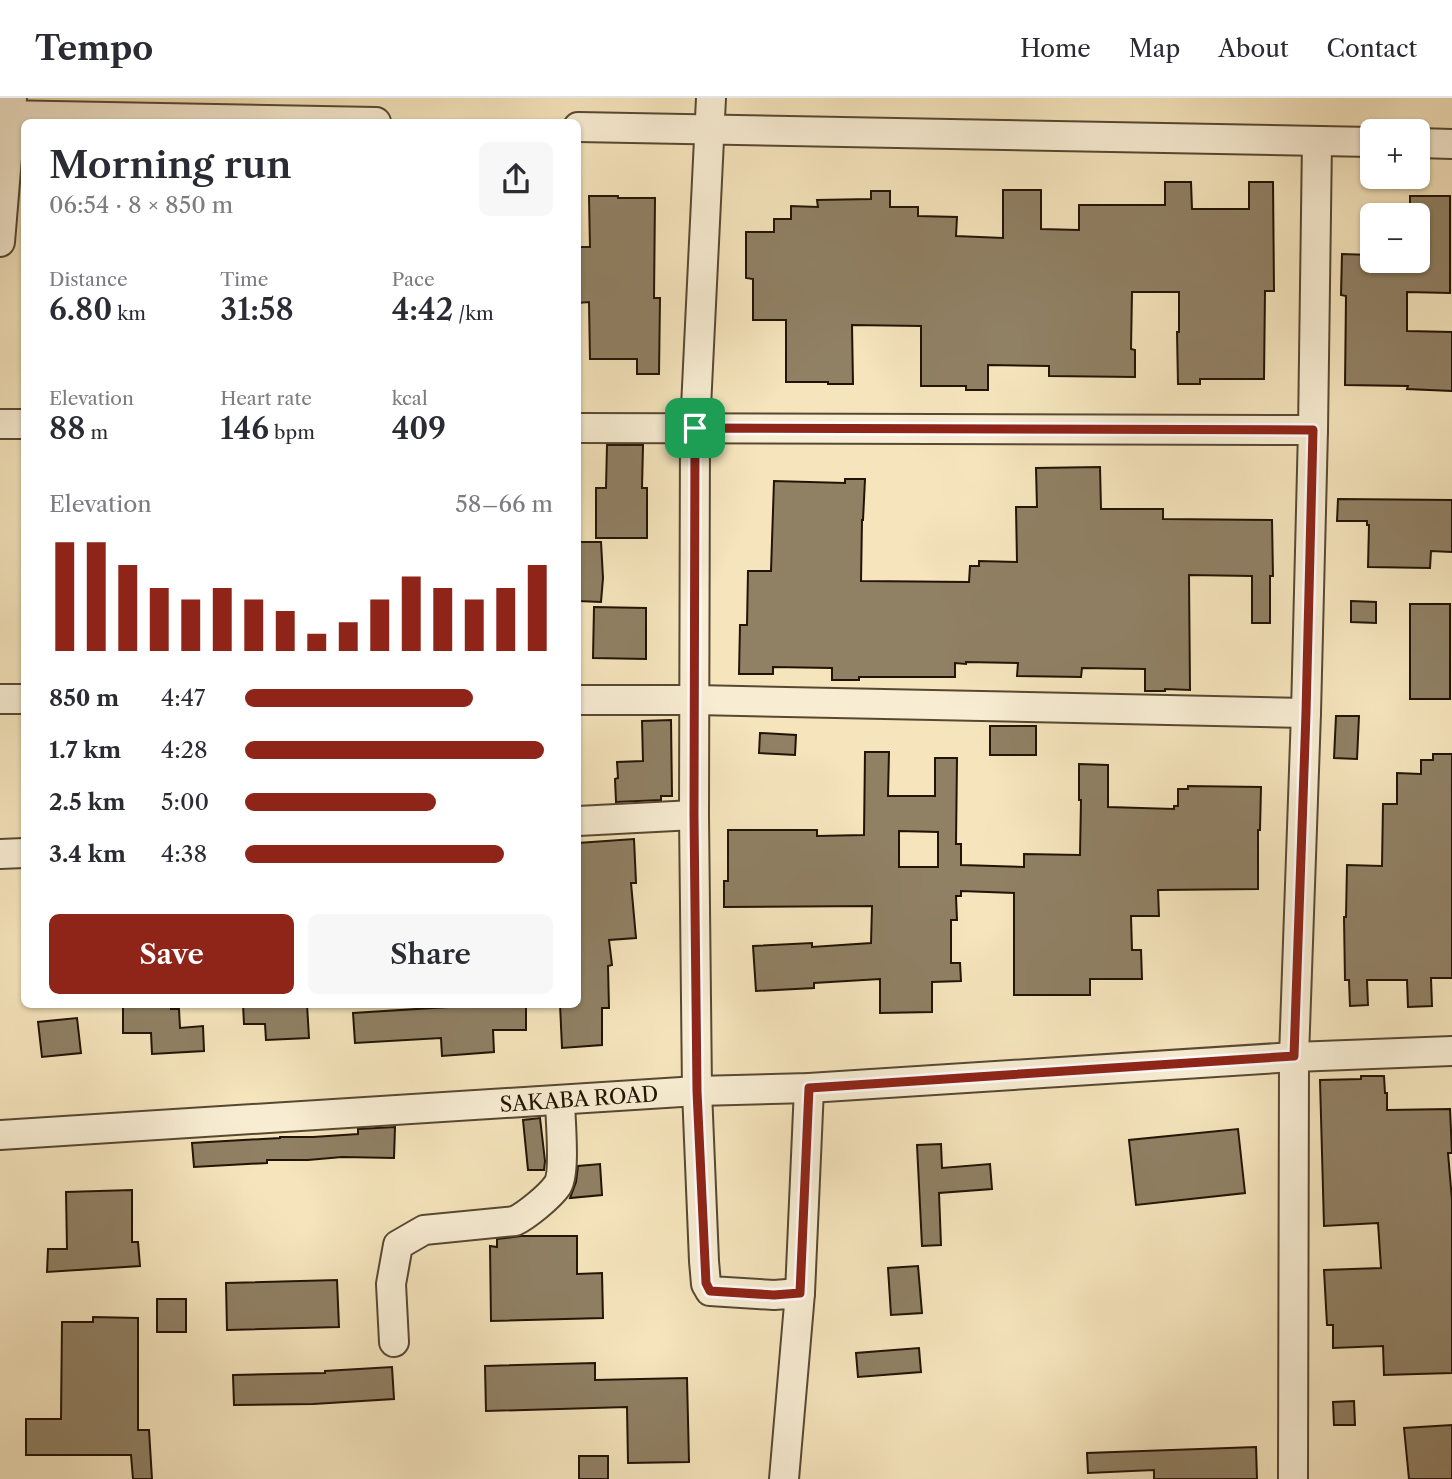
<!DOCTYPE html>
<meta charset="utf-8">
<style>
:root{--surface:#fff;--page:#f7f7f7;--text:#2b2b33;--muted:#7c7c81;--line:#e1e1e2;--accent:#8f2418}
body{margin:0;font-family:"Libre Caslon Text",serif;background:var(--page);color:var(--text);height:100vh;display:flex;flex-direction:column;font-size:26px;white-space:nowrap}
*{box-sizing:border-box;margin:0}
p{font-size:23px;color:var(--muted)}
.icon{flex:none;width:38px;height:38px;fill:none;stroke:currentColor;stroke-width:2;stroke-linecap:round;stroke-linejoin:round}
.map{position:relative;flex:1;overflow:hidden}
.details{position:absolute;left:21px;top:21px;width:560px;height:889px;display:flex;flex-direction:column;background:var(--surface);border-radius:10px;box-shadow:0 2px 5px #0004}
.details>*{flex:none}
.fabs{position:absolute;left:1360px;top:21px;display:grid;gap:14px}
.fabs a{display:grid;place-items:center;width:70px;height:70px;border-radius:10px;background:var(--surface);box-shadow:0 2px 5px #0004;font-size:35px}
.pin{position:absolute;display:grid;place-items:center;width:60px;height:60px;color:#fff;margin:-30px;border-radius:14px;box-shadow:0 4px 10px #0006}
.round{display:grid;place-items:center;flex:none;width:74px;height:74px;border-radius:10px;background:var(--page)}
.overview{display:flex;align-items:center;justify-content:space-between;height:119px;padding:0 28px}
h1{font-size:38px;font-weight:600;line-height:52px}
.figures{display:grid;grid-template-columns:repeat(3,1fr);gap:10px;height:119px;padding:7px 28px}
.figures div{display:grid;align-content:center}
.figures b{font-size:30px;font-weight:600}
.figures small{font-size:19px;font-weight:400}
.figures p{font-size:19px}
.chart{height:196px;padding:14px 28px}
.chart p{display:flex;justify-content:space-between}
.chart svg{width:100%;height:126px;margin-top:7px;stroke:var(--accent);stroke-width:6}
.button{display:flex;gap:14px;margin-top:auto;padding:14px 28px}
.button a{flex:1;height:80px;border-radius:10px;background:var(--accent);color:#fff;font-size:28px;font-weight:600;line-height:80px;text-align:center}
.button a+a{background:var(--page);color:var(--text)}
ul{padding:0 28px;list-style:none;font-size:23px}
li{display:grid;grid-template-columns:112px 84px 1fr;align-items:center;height:52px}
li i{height:18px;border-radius:9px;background:var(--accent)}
header{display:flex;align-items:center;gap:42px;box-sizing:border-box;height:98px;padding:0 35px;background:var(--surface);border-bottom:2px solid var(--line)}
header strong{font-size:33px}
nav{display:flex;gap:38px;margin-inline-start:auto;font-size:24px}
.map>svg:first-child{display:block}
</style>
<header>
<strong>Tempo</strong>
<nav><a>Home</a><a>Map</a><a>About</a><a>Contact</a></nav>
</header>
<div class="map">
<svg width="1452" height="1381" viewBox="0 0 1452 1381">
<rect width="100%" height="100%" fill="#f5e4bc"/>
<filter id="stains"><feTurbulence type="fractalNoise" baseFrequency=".00286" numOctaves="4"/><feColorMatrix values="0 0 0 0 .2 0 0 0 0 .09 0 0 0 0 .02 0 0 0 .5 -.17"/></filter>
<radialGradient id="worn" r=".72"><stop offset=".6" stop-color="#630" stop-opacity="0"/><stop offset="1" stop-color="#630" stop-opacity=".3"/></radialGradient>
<g fill="#908064" stroke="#221404" stroke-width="2" fill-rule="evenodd">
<path d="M1165,84H1191L1192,111H1249V84H1273L1274,193H1265L1264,281H1200V286H1178L1177,234H1179V194H1132L1131,251L1135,252V279L1049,278V268L988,267V292H966V288H921V228L852,227L853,286H828V284H786V222H753V181L746,180V134H774V121H791V108L818,109L817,102L871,101V93H890V109H918V118L957,119L956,138L1003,140V92H1041V131L1079,132V107H1165Z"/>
<path d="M589,98H618V100H655L654,200H660L659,276H637V261H590L589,204L578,205V149H590Z"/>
<path d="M1410,98H1450V195L1407,194V233L1452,234V293L1407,291L1408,288L1345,287L1346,198L1341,197L1342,156L1372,157V163H1418V117H1410Z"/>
<path d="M607,347H643L642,390H647V440H596V390H606Z"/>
<path d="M1100,369L1101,411H1163V421L1272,422L1273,478H1270V525H1252V478L1189,477L1190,592L1165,591V593H1145V571L1082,570L1081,579L1017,578L1018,565L966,564V566L955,565V579H859V582H832V570L773,569V576H739L740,527H747L748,473H771L774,383L845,385V381H865L863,422H862L861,483L969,484L970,468H979V463L1017,464L1016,409H1037L1036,370Z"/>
<path d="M1338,401L1452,402V454L1431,453L1430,470L1368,469L1369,427H1367V423H1337Z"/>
<path d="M578,444H601L603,480L601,504L578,503Z"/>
<path d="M1351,503L1376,504V525L1351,524Z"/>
<rect x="1410" y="506" width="40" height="95"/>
<path d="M594,509L646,510V561L593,560Z"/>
<path d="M1336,618H1359L1357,661L1334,660Z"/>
<path d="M671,622L672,698H661V702L616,704L615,681L618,680L617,664L643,663L642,623Z"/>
<rect x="990" y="628" width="46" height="29"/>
<path d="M760,635L796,637L795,657L759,655Z"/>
<path d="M865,654H889L888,698H935V660H957L956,746H961V767L1024,769V756L1080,757L1081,702H1079V666L1108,667V709L1174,711V708H1178V691H1188V688L1261,689L1260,732H1258V791L1158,792L1159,818H1131L1132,852H1141L1142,881H1090V897H1014V795L961,793V798H956L957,822H951V865H960L961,883L932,884V914L880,915V881L814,885V890L756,893L753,848L812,845V849L871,845L872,808L724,809V783H728V732H817V738L864,737ZM899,733L938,734V769H899Z"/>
<path d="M1433,656H1452V880H1431L1432,908L1408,909L1407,882H1367L1368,907L1350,908L1349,882H1345L1344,819H1346L1347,767L1382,768L1383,706H1397V675L1421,676V662H1433Z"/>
<path d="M634,741L636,785H631L636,840L609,842L612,867L608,868L609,910H602V947L562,950L560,906H578V745Z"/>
<path d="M123,906H171V911H179L180,930L203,928L204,953L152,956L151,935H123Z"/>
<path d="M243,906H307L309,940L266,942L265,926H244Z"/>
<path d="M448,906H526V932H493L494,954L442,958L441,940L355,945L353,915L448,909Z"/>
<path d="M77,920L81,955L42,959L38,924Z"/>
<path d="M1361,978H1384L1385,995H1387V1012L1450,1011L1452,1055H1448L1452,1102V1275L1384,1277L1383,1248L1333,1250V1227H1327L1324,1172L1381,1170L1378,1125L1324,1128L1320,982L1361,981Z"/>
<path d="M540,1020L545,1063L544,1072H528L523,1022Z"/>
<path d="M395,1029L394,1060L342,1059L308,1062H267V1065L194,1069L192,1045L280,1040V1039H313L358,1036V1031Z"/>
<path d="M1238,1031L1245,1095L1136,1107L1129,1042Z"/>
<path d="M941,1046L942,1070L990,1066L992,1091L939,1095L941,1147L922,1148L917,1047Z"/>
<path d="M600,1066L602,1097L570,1100L576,1084L578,1068Z"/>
<path d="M132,1092V1144H138L140,1168L47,1174L48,1151H67L66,1094Z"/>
<path d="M521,1138H577V1176L602,1175L603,1220L491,1223L490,1148L497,1149V1141Z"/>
<path d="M918,1168L922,1215L891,1217L888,1170Z"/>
<path d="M337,1182L339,1229L227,1232L226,1185Z"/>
<rect x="157" y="1201" width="29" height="33"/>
<path d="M93,1219L138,1220V1332H149L152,1381H133L131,1357H26V1321H61L62,1224H93Z"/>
<path d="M919,1250L921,1274L858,1279L856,1255Z"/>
<path d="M595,1265V1282L687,1280L689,1364L628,1365L627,1309L486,1313L485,1268Z"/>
<path d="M392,1269L394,1301L313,1306L234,1307L233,1277L325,1275V1273Z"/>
<path d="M1354,1303L1355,1327H1334L1333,1304Z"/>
<path d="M1452,1327V1381H1409L1404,1330Z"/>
<path d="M1256,1349L1257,1381H1154V1372L1088,1375L1087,1355Z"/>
<rect x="579" y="1358" width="29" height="23"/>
</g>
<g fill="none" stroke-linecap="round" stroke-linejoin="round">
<defs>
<g id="minor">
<path d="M711,0L695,330L694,717L697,993L704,1163L706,1186L710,1193L774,1197L800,1195L784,1381"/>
<path d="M0,17L376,24"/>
<path d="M578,29L1372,44"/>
<path d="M1418,45L1452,46"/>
<path d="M0,144L12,0"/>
<path d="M0,326H24"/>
<path d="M578,330L1313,332L1306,615L1294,959L1293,1381"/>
<path d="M1313,332L1317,43"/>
<path d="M0,601H24"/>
<path d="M578,602H695L1306,615"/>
<path d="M578,723L694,717"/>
<path d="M0,756L24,755"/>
<path d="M0,1037L697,993L809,990L1294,959L1452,953"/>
<path d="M800,1195L809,990"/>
<path d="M394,1244L391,1186L398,1147L424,1132L515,1123C527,1117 549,1099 557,1088C566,1076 560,1019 560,1002"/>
</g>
</defs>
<use href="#minor" stroke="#574832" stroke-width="32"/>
<use href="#minor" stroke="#f8edd3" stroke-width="28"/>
</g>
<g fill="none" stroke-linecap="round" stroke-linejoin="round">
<defs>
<path id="route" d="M695,330L1313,332L1306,615L1294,958L809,990L800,1195L774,1197L710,1193L706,1185L697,993L694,717Z"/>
</defs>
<use href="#route" stroke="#fff" stroke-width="14"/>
<use href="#route" stroke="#8f2418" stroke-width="9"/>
</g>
<g text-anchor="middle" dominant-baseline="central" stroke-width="7" stroke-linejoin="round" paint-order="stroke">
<g font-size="21" fill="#221404" stroke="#f8edd3">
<text transform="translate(579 1001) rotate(-4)">SAKABA ROAD</text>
</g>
</g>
<rect width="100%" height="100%" filter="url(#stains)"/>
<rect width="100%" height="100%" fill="url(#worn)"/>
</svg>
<div class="fabs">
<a>+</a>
<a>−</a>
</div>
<div class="pin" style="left:695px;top:330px;background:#1e9e55"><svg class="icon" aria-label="arrive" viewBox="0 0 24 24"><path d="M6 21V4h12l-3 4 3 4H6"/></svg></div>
<section class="details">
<div class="overview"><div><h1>Morning run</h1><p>06:54 · 8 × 850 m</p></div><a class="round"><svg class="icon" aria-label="share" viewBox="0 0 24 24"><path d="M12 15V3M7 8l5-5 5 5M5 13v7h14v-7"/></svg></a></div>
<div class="figures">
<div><p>Distance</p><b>6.80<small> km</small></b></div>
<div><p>Time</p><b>31:58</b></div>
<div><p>Pace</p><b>4:42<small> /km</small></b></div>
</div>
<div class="figures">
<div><p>Elevation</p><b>88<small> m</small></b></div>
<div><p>Heart rate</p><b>146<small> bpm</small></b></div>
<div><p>kcal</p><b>409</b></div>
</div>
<div class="chart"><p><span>Elevation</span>58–66 m</p>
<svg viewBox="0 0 160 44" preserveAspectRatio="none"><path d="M5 44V6M15 44V6M25 44V14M35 44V22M45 44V26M55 44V22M65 44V26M75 44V30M85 44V38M95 44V34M105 44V26M115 44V18M125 44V22M135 44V26M145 44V22M155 44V14"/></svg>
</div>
<ul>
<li><b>850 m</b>4:47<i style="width:74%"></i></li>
<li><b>1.7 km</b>4:28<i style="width:97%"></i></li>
<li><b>2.5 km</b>5:00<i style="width:62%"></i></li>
<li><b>3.4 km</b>4:38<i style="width:84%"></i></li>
</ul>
<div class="button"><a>Save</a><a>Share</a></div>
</section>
</div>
